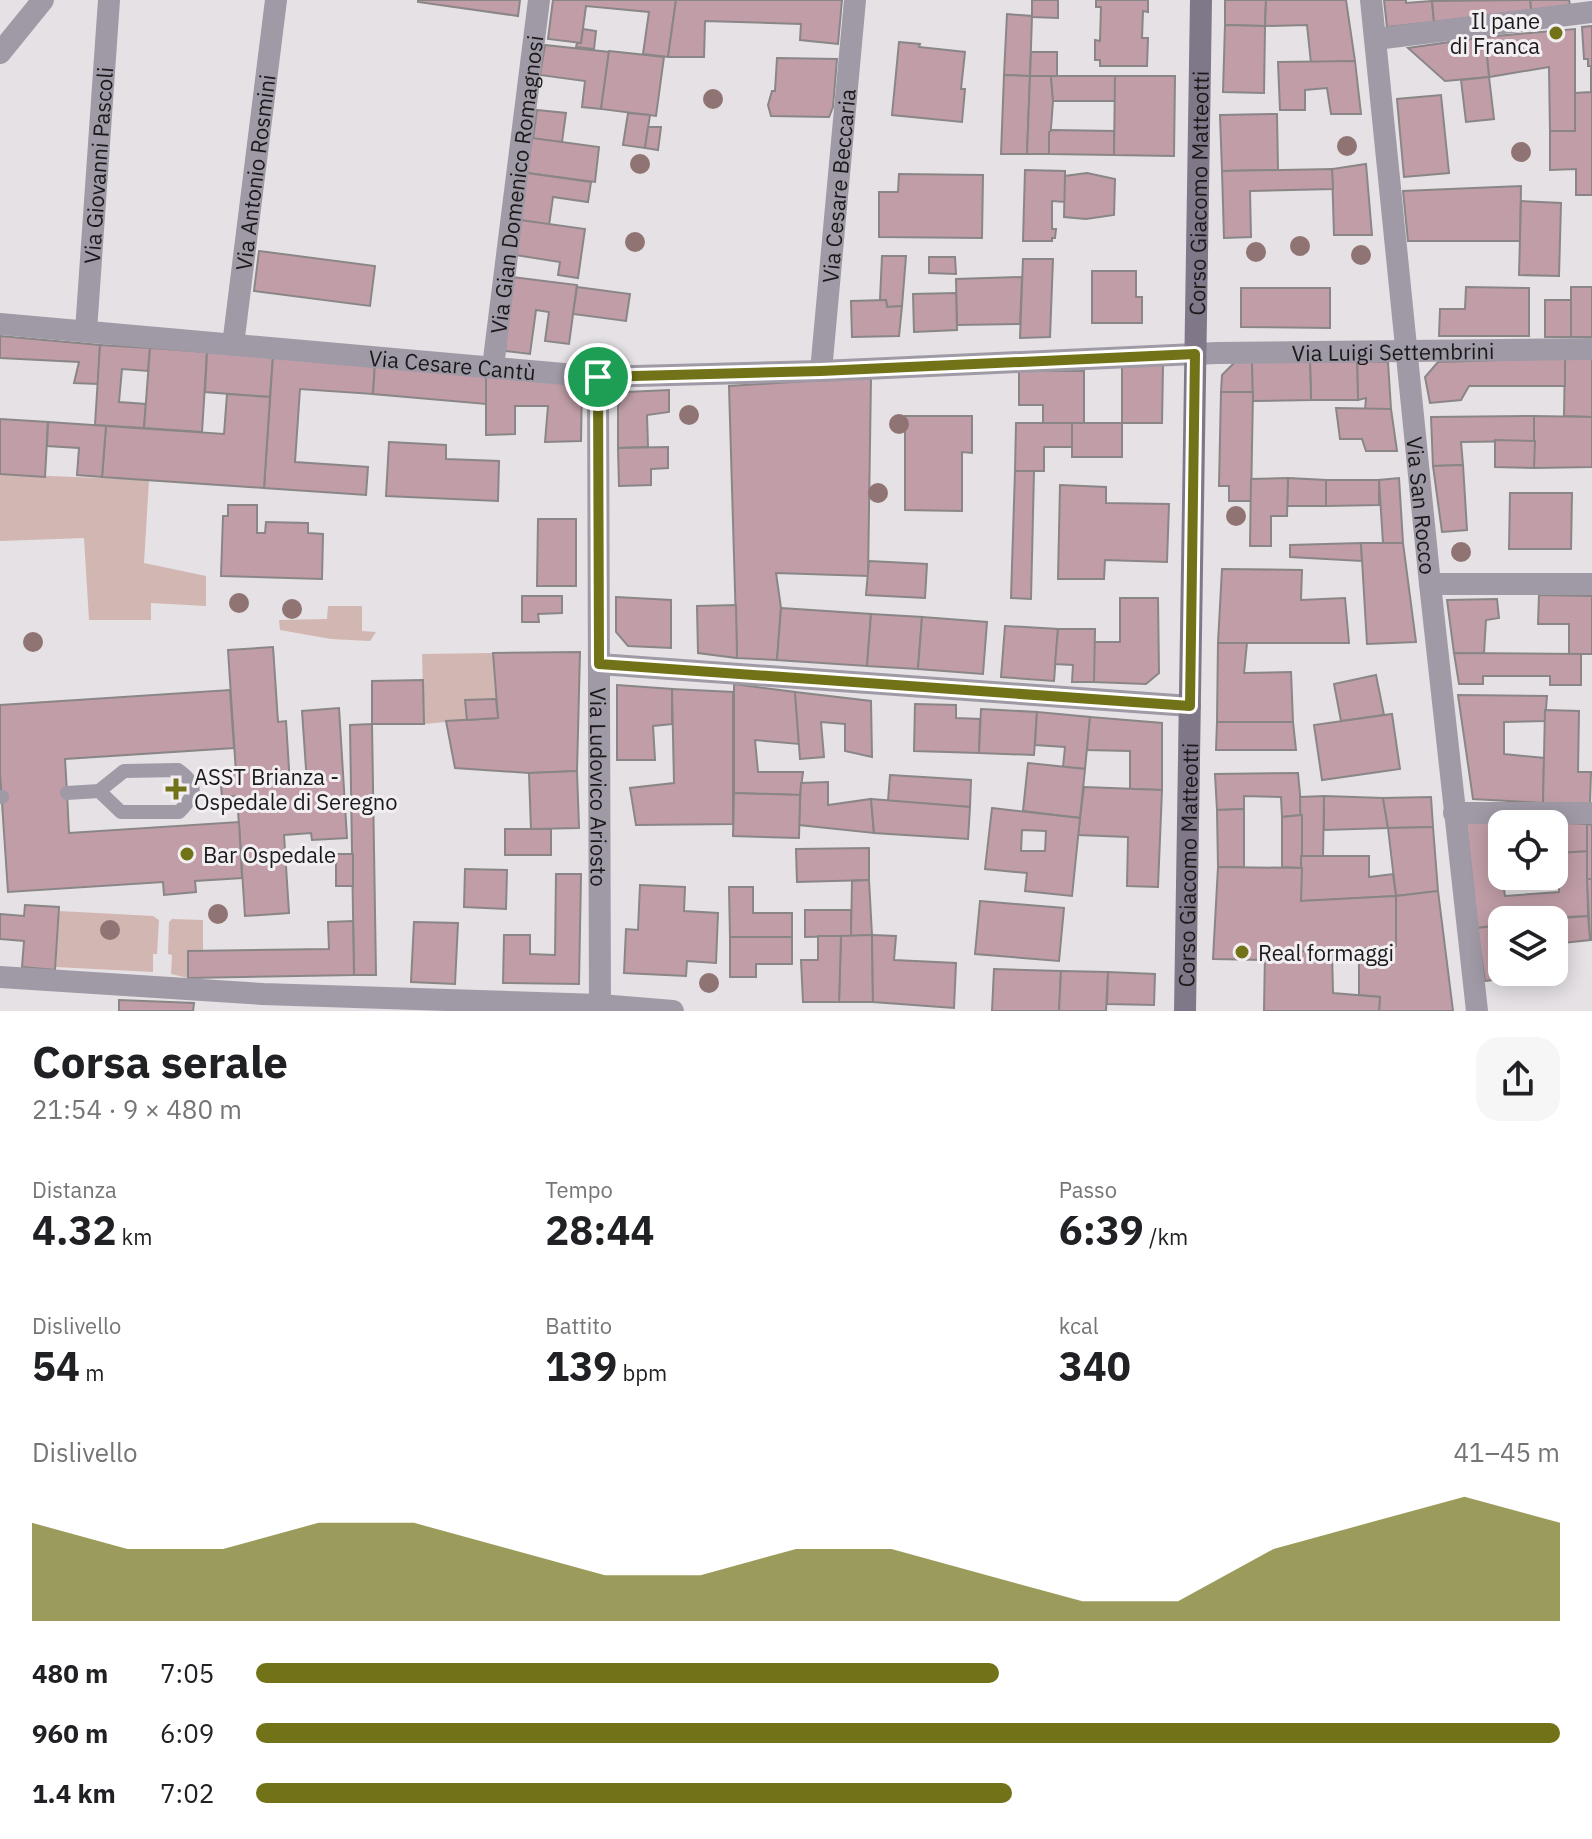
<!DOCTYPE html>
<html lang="it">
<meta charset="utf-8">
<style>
:root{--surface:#fff;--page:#f6f6f6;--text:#202124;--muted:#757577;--accent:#727318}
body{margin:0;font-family:"IBM Plex Sans",sans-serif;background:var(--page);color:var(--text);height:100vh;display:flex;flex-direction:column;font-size:30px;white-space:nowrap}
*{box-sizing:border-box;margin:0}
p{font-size:26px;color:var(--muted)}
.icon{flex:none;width:44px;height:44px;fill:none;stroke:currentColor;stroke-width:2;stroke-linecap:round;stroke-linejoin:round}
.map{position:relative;height:1011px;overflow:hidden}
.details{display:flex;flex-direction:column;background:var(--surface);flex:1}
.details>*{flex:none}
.controls{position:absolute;left:1488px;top:810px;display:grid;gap:16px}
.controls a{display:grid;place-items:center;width:80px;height:80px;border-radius:16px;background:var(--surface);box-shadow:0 4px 20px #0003;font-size:40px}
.pin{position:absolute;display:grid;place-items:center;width:68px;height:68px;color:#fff;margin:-34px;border:4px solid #fff;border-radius:50%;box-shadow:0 2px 8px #0007}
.round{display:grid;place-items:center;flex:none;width:84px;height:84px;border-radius:24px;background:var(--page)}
.summary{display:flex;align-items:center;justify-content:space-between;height:136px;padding:0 32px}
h1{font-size:44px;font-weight:800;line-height:60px}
.stats{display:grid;grid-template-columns:repeat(3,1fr);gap:12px;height:136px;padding:8px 32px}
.stats div{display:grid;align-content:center}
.stats b{font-size:40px;font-weight:800}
.stats small{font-size:22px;font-weight:400}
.stats p{font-size:22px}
.chart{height:224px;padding:16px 32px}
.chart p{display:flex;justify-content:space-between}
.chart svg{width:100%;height:144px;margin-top:8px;fill:var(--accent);opacity:.7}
ul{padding:0 32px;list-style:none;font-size:26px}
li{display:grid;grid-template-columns:128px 96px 1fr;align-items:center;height:60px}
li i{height:20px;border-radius:10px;background:var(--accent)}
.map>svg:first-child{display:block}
</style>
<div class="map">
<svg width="1592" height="1011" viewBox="0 0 1592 1011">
<rect width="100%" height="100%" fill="#e5e1e4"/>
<g fill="#d2b6b2">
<path d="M0,474L149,480L144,563L206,576V606L151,603V620H89L84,538L0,541Z"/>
<path d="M328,606H362V631L376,632L370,641L331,639L280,630L279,620L327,619Z"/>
<path d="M493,653L496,699L465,700L467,720L424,724L422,654Z"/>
<path d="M59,911L153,916L159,920L157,954H153V972L56,967Z"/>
<path d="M172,919L203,920V950L188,951V978L171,974L172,955L168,954L169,922Z"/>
</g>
<g fill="#c19ea7" stroke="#8a8687" stroke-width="2" fill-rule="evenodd">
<path d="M418,0H520L518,16L418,2Z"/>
<path d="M553,0H676L668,57L643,54L649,12L586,6L581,43L548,39Z"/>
<path d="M676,0H842L838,44L800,40L801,24L705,21L704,57H668Z"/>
<path d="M1032,0H1058V18L1032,17Z"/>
<path d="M1096,0H1148V12L1143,11L1142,38H1148L1147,66H1100V60H1095V40L1100,41L1101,7H1096Z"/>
<path d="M1225,0H1266L1265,26L1225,25Z"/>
<path d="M1266,0H1346L1355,61L1311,63L1307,25L1265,26Z"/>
<path d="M1384,0H1406V3L1432,1L1434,22L1387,27Z"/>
<path d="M1530,0H1569L1570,5L1531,10Z"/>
<path d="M1530,0L1531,10L1434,22L1432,1Z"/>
<path d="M1007,14L1032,16L1030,76L1004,75Z"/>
<path d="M1225,25L1265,26L1264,93L1223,92Z"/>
<path d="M1592,26V66H1588V59H1584L1582,27Z"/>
<path d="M583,29L596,31L594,49L576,47L577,43H581Z"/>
<path d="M1575,29V131H1550L1549,67L1489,77L1485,37Z"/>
<path d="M1485,37L1489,77L1445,81L1408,48Z"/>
<path d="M899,42L920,44L919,47L965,52L961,89H965L962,122L892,115Z"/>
<path d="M545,45L609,52L601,109L582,107L585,81L540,75Z"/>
<path d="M609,51L664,57L656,116L601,109Z"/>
<path d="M1031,52H1057V76H1030Z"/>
<path d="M777,58L837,59L833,107L829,117L771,116L768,105L772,91H775Z"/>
<path d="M1355,61L1361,114H1331L1327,88L1305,90V110H1280L1278,62Z"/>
<path d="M1591,66H1592V195H1576V169L1550,170V131H1575V93L1591,92Z"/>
<path d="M1004,75L1030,76L1027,154H1001Z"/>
<path d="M1030,76H1051L1053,101L1049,154H1027Z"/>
<path d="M1051,76H1115V101H1053Z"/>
<path d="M1115,76H1175L1174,156L1114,155Z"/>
<path d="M1489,77L1494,119L1466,122L1461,80Z"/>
<path d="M1441,95L1449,173L1404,177L1397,99Z"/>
<path d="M537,110L566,113L562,142L533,139Z"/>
<path d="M628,113L650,115L645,148L623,145Z"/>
<path d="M1277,114L1278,170L1222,171L1220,115Z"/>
<path d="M648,127H661L658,150L645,148Z"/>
<path d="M1052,130L1114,131V155L1049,154V132Z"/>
<path d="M532,138L599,147L595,182L527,173Z"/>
<path d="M1366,164L1372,235H1334L1332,169Z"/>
<path d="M1332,169L1333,189L1250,191L1251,237L1224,238L1222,171Z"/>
<path d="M1025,170L1065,171V202L1052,201V229H1056L1055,238H1052V241H1023Z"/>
<path d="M527,173L591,182L588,202L553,197L549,225L520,220Z"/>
<path d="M1087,173L1115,179L1114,215L1086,219L1064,217L1065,176Z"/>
<path d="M899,174L983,175L982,238L879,237V192H898Z"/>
<path d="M1521,186L1520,241H1408L1403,191Z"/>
<path d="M1521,201L1561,203L1559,276L1519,275Z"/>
<path d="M520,220L585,229L578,278L558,275L560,262L515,255Z"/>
<path d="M259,251L375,266L370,306L254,291Z"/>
<path d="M882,256H906L902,306L887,307L886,300H880Z"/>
<path d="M929,257H955L956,274L929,273Z"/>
<path d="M1023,259H1053L1050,337L1020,338Z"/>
<path d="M1092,271H1136V297H1142V323H1092Z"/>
<path d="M512,277L577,285L569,344L545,341L549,312L536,310L530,354L505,351Z"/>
<path d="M1022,277L1020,324L957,325L956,279Z"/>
<path d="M577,287L630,294L626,321L573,314Z"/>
<path d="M1466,287L1529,288V336H1439L1440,309H1465Z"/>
<rect x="1571" y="287" width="21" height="50"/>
<path d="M1241,288H1330V328L1241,327Z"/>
<path d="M956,293L957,330L914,332L913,294Z"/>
<path d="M886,300L887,307L902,306L899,336L852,337L851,301Z"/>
<rect x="1545" y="300" width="26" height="37"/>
<path d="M0,336L100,345L98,384L74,383L79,362L0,358Z"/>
<path d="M100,345L150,348L148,371L122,369L119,402L146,404L144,428L95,425Z"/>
<path d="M150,348L207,352L202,432L144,428Z"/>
<path d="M207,352L273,356L270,397L205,392Z"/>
<path d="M273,356L375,363L373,394L300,389L295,462L368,467L366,495L264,488Z"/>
<path d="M1592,357V417L1564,416L1565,358Z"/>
<path d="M1565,358V386H1469L1461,400L1430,403L1425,377L1438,362Z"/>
<path d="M1236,361L1252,362L1253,392H1221L1222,375Z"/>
<path d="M1357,361L1388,362L1391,409L1365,410L1366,398L1358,400Z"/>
<path d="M1357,361L1358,400H1311L1310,362Z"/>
<path d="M1252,362H1310L1311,400L1253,401Z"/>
<path d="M375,363L486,374V404L373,394Z"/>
<path d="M1122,365H1163L1162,423H1122Z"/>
<path d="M1019,371H1084V423H1043V405H1019Z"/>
<path d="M486,374L582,383L581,441L545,442L548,406H515V434L486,435Z"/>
<path d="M871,377L868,576L776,573L781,608L777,660L737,658L729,386Z"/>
<path d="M669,390V412L647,415L648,447L618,448V406L626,392Z"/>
<path d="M1221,392H1253L1251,501H1229V486H1219Z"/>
<path d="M227,394L270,397L264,488L102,477L106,426L224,434Z"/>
<path d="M1336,408L1391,409L1397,451H1366L1362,439H1340Z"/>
<path d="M905,416H972V453L962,452V511L905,510Z"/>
<path d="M1534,416L1535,441L1461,442L1463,465L1433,466L1431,417Z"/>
<path d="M1534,416L1592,417V467L1534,468Z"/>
<path d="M0,419L48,422L45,477L0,474Z"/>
<path d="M48,422L106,426L102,477L77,475L79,448L47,446Z"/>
<path d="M1016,423H1072V447H1044V471H1015Z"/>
<rect x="1072" y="423" width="50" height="34"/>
<path d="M1495,440L1535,441L1534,468L1495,467Z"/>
<path d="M389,442L446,445V459L499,461L498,501L386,496Z"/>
<path d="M668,447V468L651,469V485L619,486L618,448Z"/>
<path d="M1463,465L1467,530L1442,532L1433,466Z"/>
<path d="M1015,471H1034L1031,599L1011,598Z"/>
<path d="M1288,478L1326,480V506H1287Z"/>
<path d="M1288,478L1287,516H1271V546H1250L1251,479Z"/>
<path d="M1399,478L1403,543H1383L1379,480Z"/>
<path d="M1326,480H1379V505L1326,506Z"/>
<path d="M1060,485L1106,487V503L1169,504L1167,562L1105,560L1104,579H1058Z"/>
<path d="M1510,493H1572L1571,549H1509Z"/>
<path d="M228,505H257V533H265L266,522L308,523V533L323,534L322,579L221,576L223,516H228Z"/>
<path d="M538,519H576V586H537Z"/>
<path d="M1361,543L1362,561L1290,557V545Z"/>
<path d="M1361,543H1403L1416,642L1367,644Z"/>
<path d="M869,561L927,564L925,598L866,595Z"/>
<path d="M1222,569L1302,570L1301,600L1345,598L1349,643H1218Z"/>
<path d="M1539,595L1592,596V654H1569V624H1538Z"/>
<path d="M522,596H562V613L538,614L539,622H522Z"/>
<path d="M616,597L671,600V648L628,646L616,632Z"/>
<path d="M1120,598H1158L1159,673L1146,684L1094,682V642H1120Z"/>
<path d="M1497,599L1499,618L1486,620L1484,653H1454L1447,600Z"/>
<path d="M736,605L737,658L698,653L697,606Z"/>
<path d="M781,608L871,614L867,666L777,660Z"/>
<path d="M871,614L922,617L918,669L867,666Z"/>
<path d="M922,617L987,622L983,674L918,669Z"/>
<path d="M1005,626L1058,629L1054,681L1001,677Z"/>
<path d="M1058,629H1095L1094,682H1072L1073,665L1055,664Z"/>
<path d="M1218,643H1247L1244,673L1291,672L1293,722H1217Z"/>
<path d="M273,647L278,722L286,721L290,785L307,783L302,711L339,708L347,838L312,840L311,833L284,835L289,913L245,916L237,796L222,797L220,774L236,773L228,650Z"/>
<path d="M580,652L577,771L529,773L455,768L446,721L498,718L493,653Z"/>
<path d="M1454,653L1581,654V685H1550V676H1483V684H1459Z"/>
<path d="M1376,675L1384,715L1341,721L1334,684Z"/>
<path d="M423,680L424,724H372V681Z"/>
<path d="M734,684L795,692L799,744L755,740L758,772H803L800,795L734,793Z"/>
<path d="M617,685L672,689V724L653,726L655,760H617Z"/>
<path d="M672,689L733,692V824L636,825L630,788L674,783Z"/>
<path d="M230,690L234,748L65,759L67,793L69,833L239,822L242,878L195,881L196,892L164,895L163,882L8,892L0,773V705Z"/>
<path d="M795,692L871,701L872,757L845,751V724L821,722L824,757L800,759Z"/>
<path d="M1458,695L1547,696L1545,721L1504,722V754L1544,758L1543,803L1473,799Z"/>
<path d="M496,699L498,718L467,720L465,700Z"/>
<path d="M915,704L956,705V718L980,719L979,753L914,751Z"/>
<path d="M981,709L1037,712L1034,755L979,753Z"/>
<path d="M1545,710L1579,711L1578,772H1591L1590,804L1543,803Z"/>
<path d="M1037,712L1090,717L1085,769L1063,767L1065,747L1035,745Z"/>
<path d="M1392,714L1400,769L1322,780L1314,725Z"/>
<path d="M1090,717L1162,723V790L1130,789V751L1087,750Z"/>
<path d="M1217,722H1293L1296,750H1216Z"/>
<path d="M372,724L376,975H354L350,725Z"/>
<path d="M1028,763L1085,769L1080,818L1023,811Z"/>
<path d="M577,771L579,828L531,829L529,773Z"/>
<path d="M1298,773L1302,815L1282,817L1281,797L1244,796V809L1217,810L1215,774Z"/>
<path d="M890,775L971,780L970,807L888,801Z"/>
<path d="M828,782V805L871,799L874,833L799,825L801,783Z"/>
<path d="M1084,787L1162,790L1158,887L1127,886L1128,837L1078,835Z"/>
<path d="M734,793L800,795L799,838L733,836Z"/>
<path d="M1324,796L1383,798L1388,828L1324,830Z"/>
<path d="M1324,796L1323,856H1301L1300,797Z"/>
<path d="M1431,797L1433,827L1388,828L1383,798Z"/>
<path d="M871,799L970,807L968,839L874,833Z"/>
<path d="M992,808L1080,818L1072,896L1025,891L1027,873L985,869ZM1022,830L1046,831L1045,851H1021Z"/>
<path d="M1244,809V867H1218L1217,810Z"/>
<path d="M1302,815V868L1282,867V817Z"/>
<path d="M1466,822L1542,824H1502V876L1505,896L1559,892L1558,853L1587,851L1588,916L1502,920V925L1477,928Z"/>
<path d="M1542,822L1587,824V851L1558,853L1561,844H1554V824H1542Z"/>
<path d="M1587,824L1592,825V879H1587Z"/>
<path d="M1433,827L1438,891L1396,896L1388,828Z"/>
<rect x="505" y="829" width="46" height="26"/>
<path d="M869,848V880L797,882L796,849Z"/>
<rect x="336" y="854" width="17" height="32"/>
<path d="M1301,856H1369V877L1393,874L1396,896L1301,901Z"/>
<path d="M1218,867L1302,868L1301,901L1396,896V946L1332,951L1265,952V960L1213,959Z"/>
<path d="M465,869L507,870L506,909L464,907Z"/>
<path d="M556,874H581L579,984L503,983L504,935H530V954L555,955Z"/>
<path d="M1587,879H1592V940H1590Z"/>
<path d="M869,880L872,935L851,936L852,881Z"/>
<path d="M640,885L685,887L684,911L718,913L716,963L687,961L686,976L624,973L626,929L638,930Z"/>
<path d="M729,887H753V913H792V937H730Z"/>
<path d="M1438,891L1453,1011H1379L1380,997L1359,995V949L1396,946V896Z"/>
<path d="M980,901L1064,908L1059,961L975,954Z"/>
<path d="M25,905L59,907L55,970L22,967L24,941L0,939V914L24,916Z"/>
<path d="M805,910H851V936L805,937Z"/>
<path d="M1588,916L1590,940L1554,944V920H1540Z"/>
<path d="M353,921L354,975L188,978V951L329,949L328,922Z"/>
<path d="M414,922L458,923L455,984L411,982Z"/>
<path d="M1502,925V972L1540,973L1485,981L1477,928Z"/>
<path d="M872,935L873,1002H839L841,936Z"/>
<path d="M872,935L896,936L894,960L956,963L954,1008L873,1002Z"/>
<path d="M818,936H841L839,1002H803L801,960H818Z"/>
<path d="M730,937H792V964H756V977H730Z"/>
<path d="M1332,951L1333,993L1380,997L1379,1011H1264L1265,952Z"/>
<path d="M994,969L1061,971L1059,1011H992Z"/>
<path d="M1061,971L1108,972L1106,1011H1059Z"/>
<path d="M1108,972L1155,974L1154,1005L1107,1004Z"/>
<path d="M119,1000L194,1003L193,1011H119Z"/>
</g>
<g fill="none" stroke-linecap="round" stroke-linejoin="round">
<g stroke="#a09aa7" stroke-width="14">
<path d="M178,770C199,785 196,795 179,812H121L99,791L124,771Z"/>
<path d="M67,793L99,791"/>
<path d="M0,797H2"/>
</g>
<g stroke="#a09aa7" stroke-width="22">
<path id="s1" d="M1371,0L1430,584L1477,1011"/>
<path d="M1376,39L1592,12"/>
<path d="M0,53L43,0"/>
<path id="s2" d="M0,324L598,377L821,371L1217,353L1592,349"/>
<path id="s3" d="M86,331L109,0"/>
<path id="s4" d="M233,345L276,0"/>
<path id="s5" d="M493,367L539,0"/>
<path id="s6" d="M821,371L855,0"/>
<path id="s7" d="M598,377L600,1005"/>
<path d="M1430,584H1592"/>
<path d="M599,664L1190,706"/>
<path d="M1454,813H1592"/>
<path d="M0,977L263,994L600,1005L673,1011"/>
</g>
<path stroke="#807789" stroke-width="22" id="s8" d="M1185,1011L1201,0"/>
</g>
<g fill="#907473">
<circle cx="713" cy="99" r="10"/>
<circle cx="1347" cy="146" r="10"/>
<circle cx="1521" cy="152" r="10"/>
<circle cx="640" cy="164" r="10"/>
<circle cx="635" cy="242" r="10"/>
<circle cx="1300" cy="246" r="10"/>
<circle cx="1256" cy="252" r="10"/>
<circle cx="1361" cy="255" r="10"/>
<circle cx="689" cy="415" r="10"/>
<circle cx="899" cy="424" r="10"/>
<circle cx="878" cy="493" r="10"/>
<circle cx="1236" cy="516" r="10"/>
<circle cx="1461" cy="552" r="10"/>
<circle cx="239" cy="603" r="10"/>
<circle cx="292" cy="609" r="10"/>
<circle cx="33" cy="642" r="10"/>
<circle cx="218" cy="914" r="10"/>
<circle cx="110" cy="930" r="10"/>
<circle cx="709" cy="983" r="10"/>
</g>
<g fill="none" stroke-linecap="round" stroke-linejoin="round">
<defs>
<path id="route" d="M1195,354L1190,706L599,664L598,377L821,371Z"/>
</defs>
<use href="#route" stroke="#fff" stroke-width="16"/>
<use href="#route" stroke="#727318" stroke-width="10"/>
</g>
<g fill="#727318" stroke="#f2eef1" stroke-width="3">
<circle cx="1556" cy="33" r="8"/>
<path d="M172 777h8v8h8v8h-8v8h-8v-8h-8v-8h8z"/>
<circle cx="187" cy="854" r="8"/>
<circle cx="1242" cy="952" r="8"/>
</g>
<g text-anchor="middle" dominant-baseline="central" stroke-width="6" stroke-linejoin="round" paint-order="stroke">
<g font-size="22" fill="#1b1a1b" stroke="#f2eef1" text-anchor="start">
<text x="1540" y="20" text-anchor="end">Il pane<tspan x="1540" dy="25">di Franca</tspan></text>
<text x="194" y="776">ASST Brianza -<tspan x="194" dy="25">Ospedale di Seregno</tspan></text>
<text x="203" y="854">Bar Ospedale</text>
<text x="1258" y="952">Real formaggi</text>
</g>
<g font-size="22" fill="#1b1a1b" stroke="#f2eef1">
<text stroke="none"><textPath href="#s3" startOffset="166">Via Giovanni Pascoli</textPath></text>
<text stroke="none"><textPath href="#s4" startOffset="174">Via Antonio Rosmini</textPath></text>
<text stroke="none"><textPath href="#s5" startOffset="184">Via Gian Domenico Romagnosi</textPath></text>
<text stroke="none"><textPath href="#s6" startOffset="186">Via Cesare Beccaria</textPath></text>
<text stroke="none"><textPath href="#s8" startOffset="818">Corso Giacomo Matteotti</textPath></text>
<text stroke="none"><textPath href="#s2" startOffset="1396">Via Luigi Settembrini</textPath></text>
<text stroke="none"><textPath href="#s2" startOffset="454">Via Cesare Cantù</textPath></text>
<text stroke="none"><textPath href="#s1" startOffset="508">Via San Rocco</textPath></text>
<text stroke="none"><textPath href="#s7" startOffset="410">Via Ludovico Ariosto</textPath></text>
<text stroke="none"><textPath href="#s8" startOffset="146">Corso Giacomo Matteotti</textPath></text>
</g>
</g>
</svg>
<div class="controls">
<a><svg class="icon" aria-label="locate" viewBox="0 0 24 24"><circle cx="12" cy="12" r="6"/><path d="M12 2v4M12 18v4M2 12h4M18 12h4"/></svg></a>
<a><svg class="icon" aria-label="layers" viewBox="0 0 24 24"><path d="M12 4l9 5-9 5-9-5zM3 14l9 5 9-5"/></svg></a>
</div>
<div class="pin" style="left:598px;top:377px;background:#1e9e55"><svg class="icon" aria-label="arrive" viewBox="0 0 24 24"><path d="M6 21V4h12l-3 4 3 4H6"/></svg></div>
</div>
<section class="details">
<div class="summary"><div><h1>Corsa serale</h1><p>21:54 · 9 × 480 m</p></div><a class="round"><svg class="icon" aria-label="share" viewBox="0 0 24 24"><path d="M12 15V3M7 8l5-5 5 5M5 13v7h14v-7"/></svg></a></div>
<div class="stats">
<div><p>Distanza</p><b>4.32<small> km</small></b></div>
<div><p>Tempo</p><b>28:44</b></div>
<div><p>Passo</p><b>6:39<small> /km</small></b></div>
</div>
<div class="stats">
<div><p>Dislivello</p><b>54<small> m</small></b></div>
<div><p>Battito</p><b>139<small> bpm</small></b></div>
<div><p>kcal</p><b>340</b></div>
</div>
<div class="chart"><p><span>Dislivello</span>41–45 m</p>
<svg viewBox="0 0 160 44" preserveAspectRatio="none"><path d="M0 44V14L10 22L20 22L30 14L40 14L50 22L60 30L70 30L80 22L90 22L100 30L110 38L120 38L130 22L140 14L150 6L160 14V44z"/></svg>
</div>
<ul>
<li><b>480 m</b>7:05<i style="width:57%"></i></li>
<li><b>960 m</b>6:09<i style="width:100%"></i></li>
<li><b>1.4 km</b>7:02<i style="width:58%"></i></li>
</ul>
</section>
